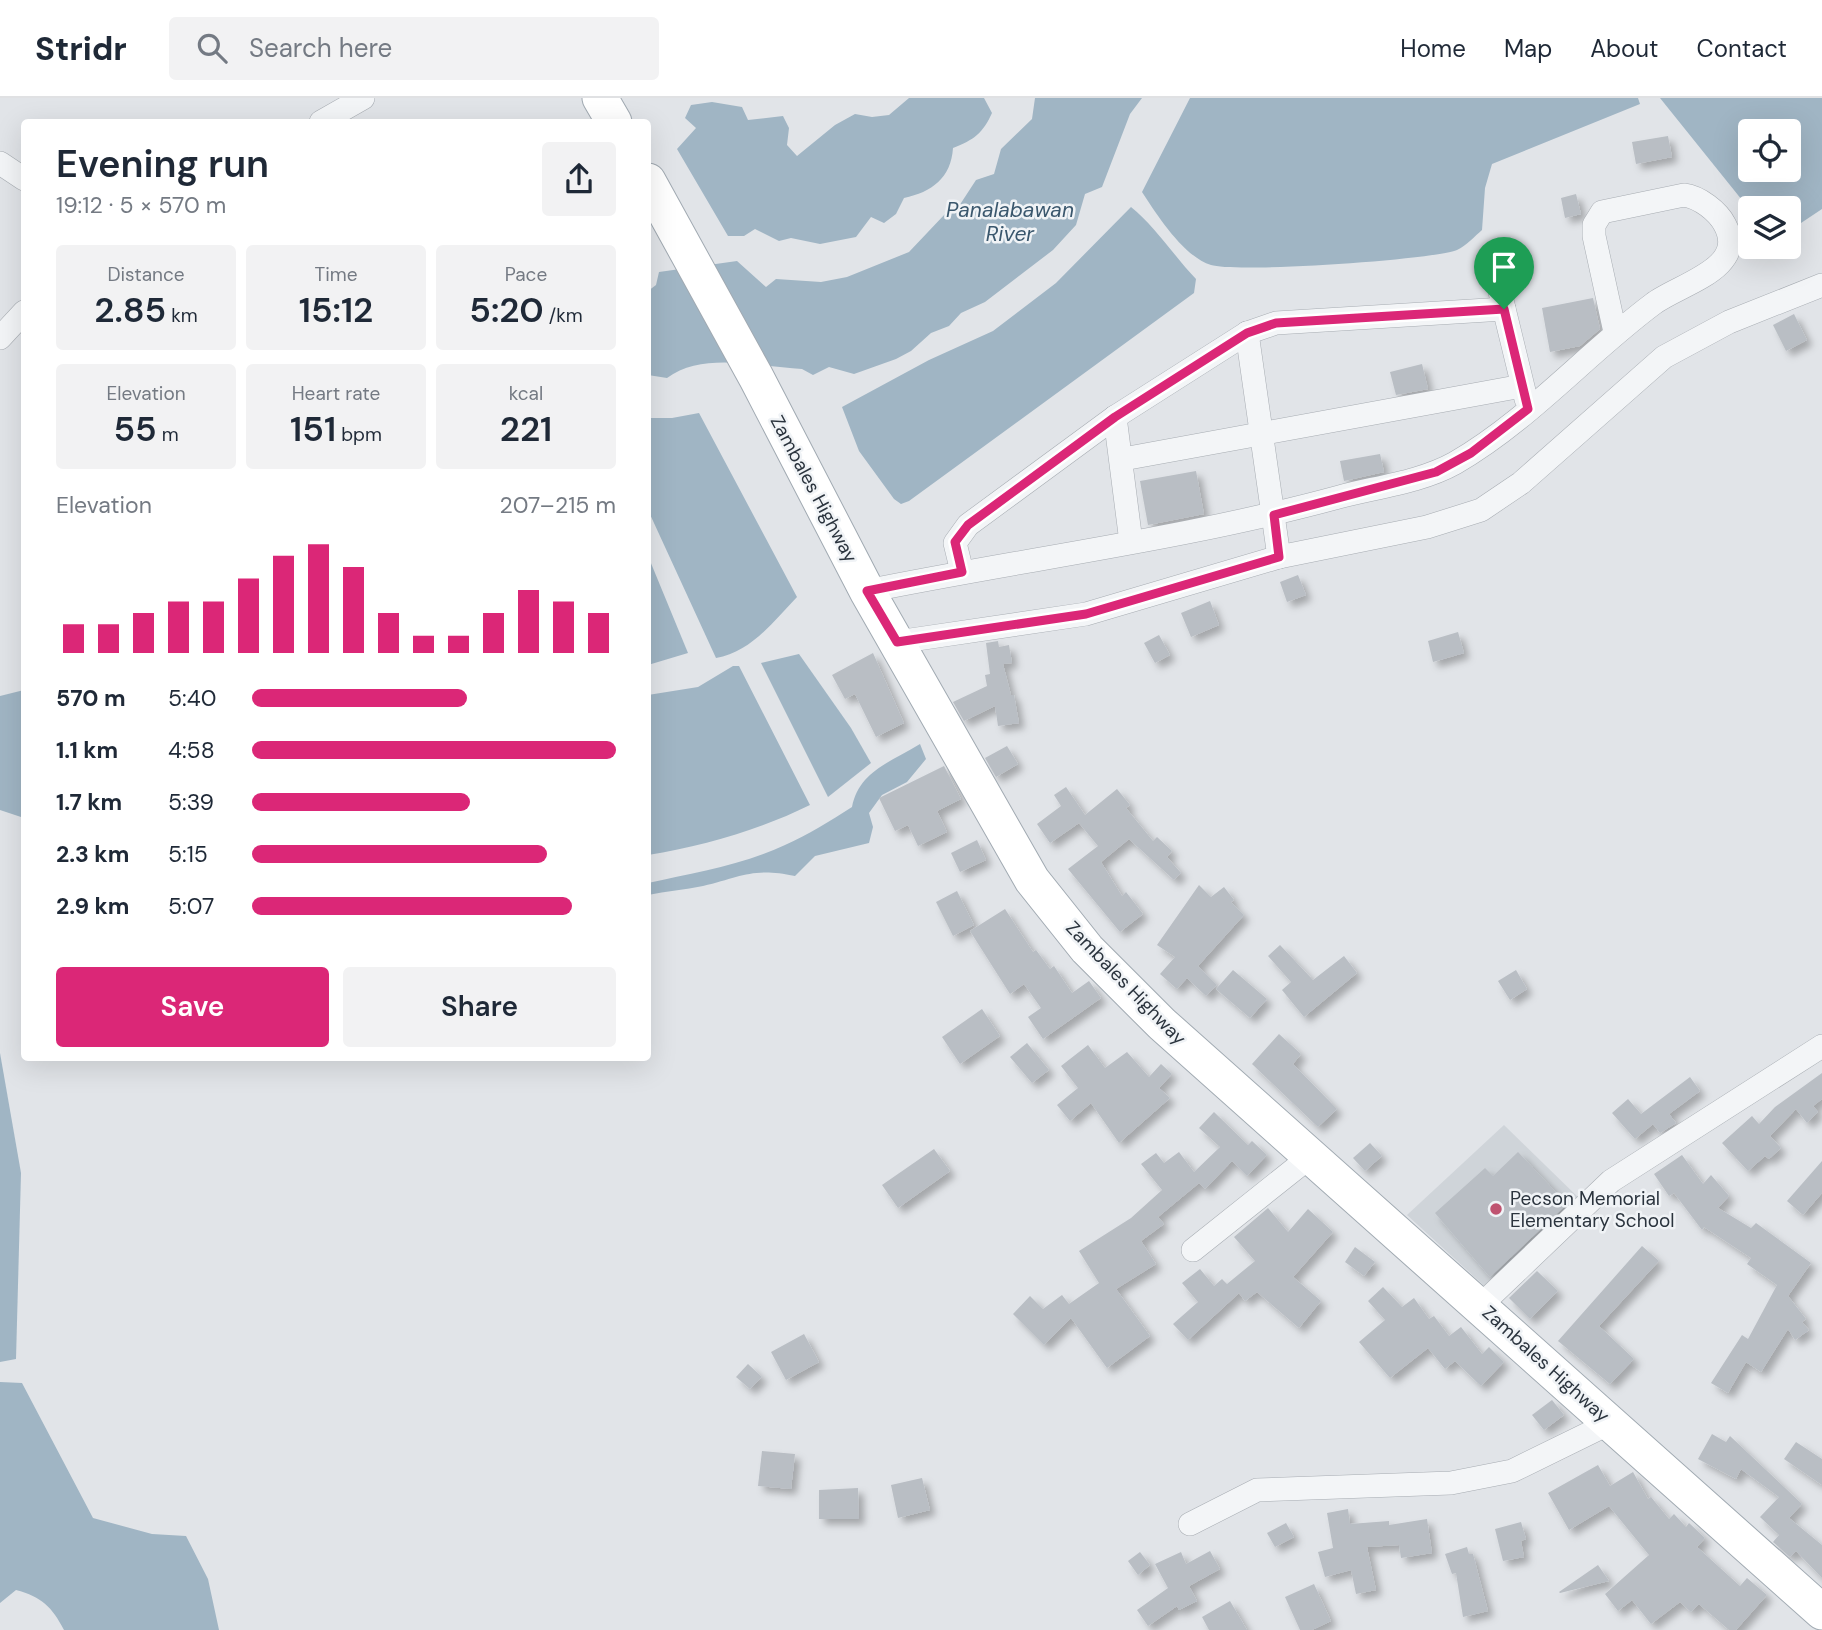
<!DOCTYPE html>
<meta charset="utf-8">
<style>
:root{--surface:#fff;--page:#f2f2f3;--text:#1f2937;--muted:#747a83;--line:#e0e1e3;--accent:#db2777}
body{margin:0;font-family:"DM Sans",sans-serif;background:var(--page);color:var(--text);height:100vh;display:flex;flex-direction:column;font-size:26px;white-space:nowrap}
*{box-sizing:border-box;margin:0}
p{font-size:23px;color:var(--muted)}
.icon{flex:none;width:38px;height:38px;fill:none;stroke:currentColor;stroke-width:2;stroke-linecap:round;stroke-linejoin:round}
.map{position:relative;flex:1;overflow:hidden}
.side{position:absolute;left:21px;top:21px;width:630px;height:942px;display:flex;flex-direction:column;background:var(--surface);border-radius:7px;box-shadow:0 7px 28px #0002}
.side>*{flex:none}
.controls{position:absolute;left:1738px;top:21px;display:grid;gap:14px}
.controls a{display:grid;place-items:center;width:63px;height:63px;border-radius:7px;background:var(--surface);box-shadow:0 7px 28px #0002;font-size:35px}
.pin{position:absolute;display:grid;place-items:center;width:60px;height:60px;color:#fff;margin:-72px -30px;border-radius:50% 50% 50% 0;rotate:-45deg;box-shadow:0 0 7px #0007}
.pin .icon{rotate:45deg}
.round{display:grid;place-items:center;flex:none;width:74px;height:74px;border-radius:7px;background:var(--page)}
.overview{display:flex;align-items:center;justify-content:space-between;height:119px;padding:0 35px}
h1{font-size:38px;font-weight:600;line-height:52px}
.stats{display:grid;grid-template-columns:repeat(3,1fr);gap:10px;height:119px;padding:7px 35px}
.stats div{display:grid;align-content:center;border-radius:7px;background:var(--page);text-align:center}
.stats b{font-size:35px;font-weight:600}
.stats small{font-size:19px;font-weight:400}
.stats p{font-size:19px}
.chart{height:196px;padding:14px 35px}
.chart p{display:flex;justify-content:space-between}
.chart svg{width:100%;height:126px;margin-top:7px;stroke:var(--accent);stroke-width:6}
.action{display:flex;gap:14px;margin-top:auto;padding:14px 35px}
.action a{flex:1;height:80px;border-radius:7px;background:var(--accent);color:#fff;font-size:28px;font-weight:600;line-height:80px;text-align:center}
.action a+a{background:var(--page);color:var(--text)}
ul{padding:0 35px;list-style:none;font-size:23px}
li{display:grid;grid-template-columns:112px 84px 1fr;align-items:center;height:52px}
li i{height:18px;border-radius:9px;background:var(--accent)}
header{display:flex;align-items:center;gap:42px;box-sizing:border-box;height:98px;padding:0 35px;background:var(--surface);border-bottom:2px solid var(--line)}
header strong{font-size:33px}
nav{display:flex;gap:38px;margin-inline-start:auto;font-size:24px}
.search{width:490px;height:63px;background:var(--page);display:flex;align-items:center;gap:18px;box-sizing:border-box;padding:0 24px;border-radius:7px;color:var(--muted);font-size:26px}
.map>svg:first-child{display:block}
</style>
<header>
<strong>Stridr</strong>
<div class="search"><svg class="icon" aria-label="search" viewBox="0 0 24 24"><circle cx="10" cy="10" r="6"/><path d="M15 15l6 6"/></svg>Search here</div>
<nav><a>Home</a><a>Map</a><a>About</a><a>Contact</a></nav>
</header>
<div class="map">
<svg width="1822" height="1532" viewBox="0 0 1822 1532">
<defs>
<filter id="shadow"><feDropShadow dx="5.5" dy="5.5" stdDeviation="3.5" flood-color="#0004"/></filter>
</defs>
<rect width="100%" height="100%" fill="#e1e4e8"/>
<path fill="#cfd4d9" d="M1504,1027L1584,1105L1491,1194L1407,1117Z"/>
<g fill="#a0b5c4" fill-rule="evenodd">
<path d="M909,0H984L992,15C983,35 974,42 953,50C951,80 932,94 904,100L896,116L884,125L871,119L856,139L820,146L791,140L779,143L755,131L744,138H728L677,51L696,30L685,20L691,7L712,4L742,9L748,22L783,18L789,30L787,47L797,58L835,27L855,16L872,19L889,17Z"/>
<path d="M1035,0H1142L1130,16L1102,89L1085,96L1076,127L1053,152L985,204L961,215L949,228L931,235L911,253L896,261L854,276L829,269L813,277L802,271C759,269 703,253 667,280L648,277V193L656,187L659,174L737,163L766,189L776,181L821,184L847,179L909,154L945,116L961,105L976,82L994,76L1001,51L1032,21Z"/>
<path d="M1190,0H1638L1640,6L1492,66L1485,90L1482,132C1475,138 1466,148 1457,152C1433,162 1236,175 1211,167C1184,159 1157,117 1142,94Z"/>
<path d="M1660,0H1822V111L1789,133L1788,110L1750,112ZM1750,33H1788V72H1750Z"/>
<path d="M1131,109C1154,127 1174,158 1196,181L1194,195L909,403L901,406L894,401L859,353L842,309L929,262L993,233L1056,185Z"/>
<path d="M699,315L797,499C773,524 751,554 716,560L648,412V320H672Z"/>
<path d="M648,458L688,555L648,567Z"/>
<path d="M799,556L851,630L871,665L828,699L761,565Z"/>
<path d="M733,568H739L810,707C759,732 704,748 648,757V597L698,589Z"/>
<path d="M24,592V720L0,712V598Z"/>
<path d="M920,646L926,661L907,684L882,697L869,715L873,729L869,745L815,758L795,778C753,769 741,779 703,788C685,792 666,793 648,797V785C693,775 742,767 785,747C808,737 830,723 852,709C859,673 891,664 920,646Z"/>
<path d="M0,955L21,1075L16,1261L0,1264Z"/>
<path d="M0,1284L22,1285L93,1420L152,1436L186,1438L208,1481L219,1532H64C52,1509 42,1499 16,1492L0,1505Z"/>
</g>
<g fill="#b9bec4" filter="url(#shadow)">
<path d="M1668,38L1672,59L1636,66L1632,44Z"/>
<path d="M1576,96L1581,116L1565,120L1561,100Z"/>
<path d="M1593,200L1600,231L1580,248L1550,254L1542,210Z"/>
<path d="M1794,216L1807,242L1786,253L1773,227Z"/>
<path d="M1422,266L1428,291L1396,297L1390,274Z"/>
<path d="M1380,356L1384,374L1344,383L1340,363Z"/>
<path d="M1196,373L1204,416L1148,427L1140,383Z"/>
<path d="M1298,477L1306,497L1287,504L1280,484Z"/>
<path d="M1210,503L1219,527L1191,539L1181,515Z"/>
<path d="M1458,534L1464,555L1433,564L1428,543Z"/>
<path d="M1159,537L1170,557L1155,565L1144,545Z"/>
<path d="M998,543L999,549L1009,547L1012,565L1003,566L1011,597H1014L1019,625L998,628L995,608L964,623L953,604L987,588L985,577L990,576L986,545Z"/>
<path d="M873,555L904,625L876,639L855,596L845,601L832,577Z"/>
<path d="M1007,648L1018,666L996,679L985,660Z"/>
<path d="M944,668L961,701L937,713L947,734L918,748L908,727L895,733L879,700Z"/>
<path d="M1066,689L1085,717L1117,691L1130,707L1126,710L1153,743L1157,739L1172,753L1167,759L1181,775L1174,782L1129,741L1101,764L1122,798L1126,794L1143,816L1120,834L1068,771L1098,748L1079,725L1050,745L1037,726L1061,708L1054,697Z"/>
<path d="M977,742L986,762L960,774L951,755Z"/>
<path d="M1199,787L1211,799L1224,789L1234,802L1231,804L1244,817L1198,868L1217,887L1206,898L1187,880L1177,891L1160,876L1175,859L1157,847Z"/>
<path d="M957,793L974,827L953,838L936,804Z"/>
<path d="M1005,811L1033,854L1036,852L1050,871L1054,868L1072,895L1089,883L1101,900L1043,941L1028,919L1041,910L1024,886L1010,896L970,833Z"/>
<path d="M1280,847L1313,882L1344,858L1357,875L1304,919L1282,892L1291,884L1268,858Z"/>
<path d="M1233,872L1267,901L1250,920L1216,891Z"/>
<path d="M1516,872L1527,891L1510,902L1498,883Z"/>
<path d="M982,911L1000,938L960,966L942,939Z"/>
<path d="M1279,936L1301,956L1293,966L1337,1011L1318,1029L1252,966Z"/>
<path d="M1027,945L1049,972L1032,985L1010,959Z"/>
<path d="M1088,947L1105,970L1127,954L1149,979L1161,966L1172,976L1159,990L1170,1000L1119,1045L1091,1005L1070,1023L1057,1007L1078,990L1061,968Z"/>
<path d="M1822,975V1001L1813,1008L1818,1014L1807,1025L1796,1011L1770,1038L1781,1050L1769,1061L1765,1058L1748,1073L1722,1045L1752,1018L1759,1026L1775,1009Z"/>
<path d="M1690,979L1700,993L1669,1016L1676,1025L1660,1035L1653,1026L1635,1041L1612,1015L1628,1001L1641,1016Z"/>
<path d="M1214,1014L1248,1047L1252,1043L1267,1057L1247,1078L1232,1063L1205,1091L1199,1085L1158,1119L1164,1126L1141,1143L1156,1166L1116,1191L1150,1238L1107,1270L1071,1220L1044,1247L1013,1216L1030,1198L1043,1211L1062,1197L1069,1206L1099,1185L1079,1153L1131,1120L1162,1092L1141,1066L1156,1055L1164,1065L1179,1054L1194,1074L1220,1049L1199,1030Z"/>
<path d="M1370,1045L1382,1058L1365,1073L1353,1060Z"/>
<path d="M934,1051L950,1073L898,1110L882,1087Z"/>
<path d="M1518,1054L1567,1106L1490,1179L1435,1115L1485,1070L1493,1078Z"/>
<path d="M1682,1057L1703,1086L1711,1077L1729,1098L1718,1110L1751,1130L1756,1125L1811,1165L1788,1198L1806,1221L1802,1224L1809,1232L1795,1242L1788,1231L1761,1274L1746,1264L1728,1295L1711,1285L1742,1237L1748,1241L1777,1187L1747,1166L1751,1160L1704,1129L1702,1132L1674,1095L1669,1098L1654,1076Z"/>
<path d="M1822,1063V1095L1803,1117L1787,1103Z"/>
<path d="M1268,1110L1288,1134L1308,1111L1333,1134L1293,1179L1321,1203L1299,1230L1257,1194L1245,1203L1239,1195L1188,1242L1173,1226L1198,1204L1182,1185L1200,1171L1214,1188L1222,1181L1227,1186L1255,1163L1234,1139Z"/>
<path d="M1642,1148L1659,1163L1599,1228L1634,1261L1610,1286L1558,1243Z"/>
<path d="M1355,1149L1375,1164L1364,1178L1345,1164Z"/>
<path d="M1537,1173L1558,1193L1530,1221L1509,1200Z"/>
<path d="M1383,1189L1402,1209L1414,1200L1429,1221L1434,1218L1449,1238L1461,1229L1482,1256L1489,1249L1504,1264L1481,1288L1455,1263L1445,1271L1428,1250L1390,1280L1359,1244L1385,1222L1368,1203Z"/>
<path d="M804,1236L819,1264L786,1282L771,1254Z"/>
<path d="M748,1266L762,1279L750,1291L736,1279Z"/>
<path d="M1552,1302L1564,1317L1544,1332L1532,1317Z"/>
<path d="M1712,1336L1726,1344L1730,1338L1802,1406L1789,1420L1822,1447V1480L1796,1453L1790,1459L1773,1444L1779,1437L1760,1419L1779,1399L1741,1371L1736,1381L1698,1361Z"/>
<path d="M1796,1344L1822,1361V1387L1784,1361Z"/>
<path d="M762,1353L795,1356L791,1391L758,1388Z"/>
<path d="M1598,1367L1610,1388L1633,1374L1648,1401L1651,1399L1669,1421L1674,1416L1686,1429L1689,1425L1705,1440L1697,1449L1740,1488L1747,1480L1767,1497L1736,1532H1729L1699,1506L1691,1514L1680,1504L1651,1526L1632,1502L1618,1513L1605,1496L1649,1457L1609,1408L1569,1432L1548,1395Z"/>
<path d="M922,1380L930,1412L898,1420L891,1387Z"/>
<path d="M858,1390L859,1421H819V1392Z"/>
<path d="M1348,1411L1350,1426L1389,1423V1427L1427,1421L1432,1455L1401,1460L1399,1447L1367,1449L1376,1492L1356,1496L1351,1472L1325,1479L1318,1454L1333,1450L1327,1415Z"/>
<path d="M1521,1424L1526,1441L1521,1443L1524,1459L1503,1463L1495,1431Z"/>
<path d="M1286,1425L1294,1439L1275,1449L1267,1435Z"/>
<path d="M1467,1449L1469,1456H1473L1488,1513L1463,1519L1456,1475L1452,1476L1445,1456Z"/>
<path d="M1210,1453L1220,1471L1189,1488L1197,1503L1179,1512L1177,1508L1148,1528L1137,1512L1168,1490L1155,1466L1181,1454L1186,1466Z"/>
<path d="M1140,1454L1150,1467L1138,1477L1128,1463Z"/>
<path d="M1598,1467L1609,1483L1560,1495L1559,1494Z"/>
<path d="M1314,1486L1331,1523L1312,1532H1300L1285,1499Z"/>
<path d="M1230,1503L1247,1532H1209L1202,1519Z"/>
</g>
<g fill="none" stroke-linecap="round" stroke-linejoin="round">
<defs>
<g id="minor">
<path d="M321,24L363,0"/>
<path d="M0,65L24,81"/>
<path d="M1500,194L1526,301"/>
<path d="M1247,235L1279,459"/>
<path d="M0,240L24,214"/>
<path d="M1115,319L1131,444"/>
<path d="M1123,361L1522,288"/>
<path d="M962,474L955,445L968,427L1115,319L1247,235L1276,225L1504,211"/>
<path d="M867,493C1024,461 1185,441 1339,399C1377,389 1421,384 1455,365C1528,323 1586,256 1653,206C1679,186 1748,171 1725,127C1718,113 1699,99 1684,97L1602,114L1594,127V138L1615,234"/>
<path d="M897,544L1086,516L1279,459L1427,429L1481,412L1521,385L1664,259L1729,224L1822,187"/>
<path d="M1193,1152L1311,1058"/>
<path d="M1481,1207L1611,1083L1822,948"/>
<path d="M1190,1426L1257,1392L1451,1385L1512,1373L1610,1325"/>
</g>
<g id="primary">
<path d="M600,0L614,24"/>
<path d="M648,83L756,279L867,493L1032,782L1087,851L1162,926L1822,1514"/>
</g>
</defs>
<use href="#minor" stroke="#a7acb2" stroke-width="24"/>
<use href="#primary" stroke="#a1aab2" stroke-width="37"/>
<use href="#minor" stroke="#f3f5f7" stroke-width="23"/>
<use href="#primary" stroke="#fff" stroke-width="35"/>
</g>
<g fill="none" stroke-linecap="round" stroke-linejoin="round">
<defs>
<path id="route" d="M1504,211L1528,311L1471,355L1436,374L1274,417L1279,459L1086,516L897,544L867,493L962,474L955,444L968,427L1115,319L1247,235L1276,225Z"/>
</defs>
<use href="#route" stroke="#fff" stroke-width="14"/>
<use href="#route" stroke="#db2777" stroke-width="9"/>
</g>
<circle fill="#bf5370" stroke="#f0f3f6" stroke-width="2.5" cx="1496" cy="1111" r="7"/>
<g text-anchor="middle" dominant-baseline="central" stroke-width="5" stroke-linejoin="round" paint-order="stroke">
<g font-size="19" fill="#2b343e" stroke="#f0f3f6">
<text transform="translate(814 391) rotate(62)">Zambales Highway</text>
<text transform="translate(1126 885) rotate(46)">Zambales Highway</text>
<text transform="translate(1546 1266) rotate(42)">Zambales Highway</text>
</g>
<g font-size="19" fill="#2b343e" stroke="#f0f3f6" text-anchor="start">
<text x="1510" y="1100">Pecson Memorial<tspan x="1510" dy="22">Elementary School</tspan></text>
</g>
<g font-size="21" font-style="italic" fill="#3a576d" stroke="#f0f3f6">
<text x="1010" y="112">Panalabawan<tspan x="1010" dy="24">River</tspan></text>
</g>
</g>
</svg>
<div class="controls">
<a><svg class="icon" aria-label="locate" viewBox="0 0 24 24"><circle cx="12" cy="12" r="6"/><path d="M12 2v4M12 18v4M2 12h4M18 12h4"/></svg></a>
<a><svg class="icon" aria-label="layers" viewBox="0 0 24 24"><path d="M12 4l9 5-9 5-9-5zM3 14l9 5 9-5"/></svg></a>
</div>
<div class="pin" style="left:1504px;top:211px;background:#1e9e55"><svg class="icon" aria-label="arrive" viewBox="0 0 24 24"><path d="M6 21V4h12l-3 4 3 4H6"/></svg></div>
<section class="side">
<div class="overview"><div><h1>Evening run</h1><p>19:12 · 5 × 570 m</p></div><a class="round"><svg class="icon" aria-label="share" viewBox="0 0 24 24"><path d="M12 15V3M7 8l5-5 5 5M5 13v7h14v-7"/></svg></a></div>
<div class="stats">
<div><p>Distance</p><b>2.85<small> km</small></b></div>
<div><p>Time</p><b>15:12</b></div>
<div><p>Pace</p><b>5:20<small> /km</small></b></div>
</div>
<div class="stats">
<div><p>Elevation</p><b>55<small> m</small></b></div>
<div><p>Heart rate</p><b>151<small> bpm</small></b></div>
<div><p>kcal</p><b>221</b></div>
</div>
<div class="chart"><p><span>Elevation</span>207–215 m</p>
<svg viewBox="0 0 160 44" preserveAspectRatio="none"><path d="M5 44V34M15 44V34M25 44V30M35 44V26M45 44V26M55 44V18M65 44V10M75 44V6M85 44V14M95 44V30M105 44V38M115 44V38M125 44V30M135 44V22M145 44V26M155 44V30"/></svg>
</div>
<ul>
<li><b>570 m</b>5:40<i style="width:59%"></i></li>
<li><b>1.1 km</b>4:58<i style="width:100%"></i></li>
<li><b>1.7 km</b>5:39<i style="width:60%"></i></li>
<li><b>2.3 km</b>5:15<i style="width:81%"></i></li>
<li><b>2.9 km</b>5:07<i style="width:88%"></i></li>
</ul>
<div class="action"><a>Save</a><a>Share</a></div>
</section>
</div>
